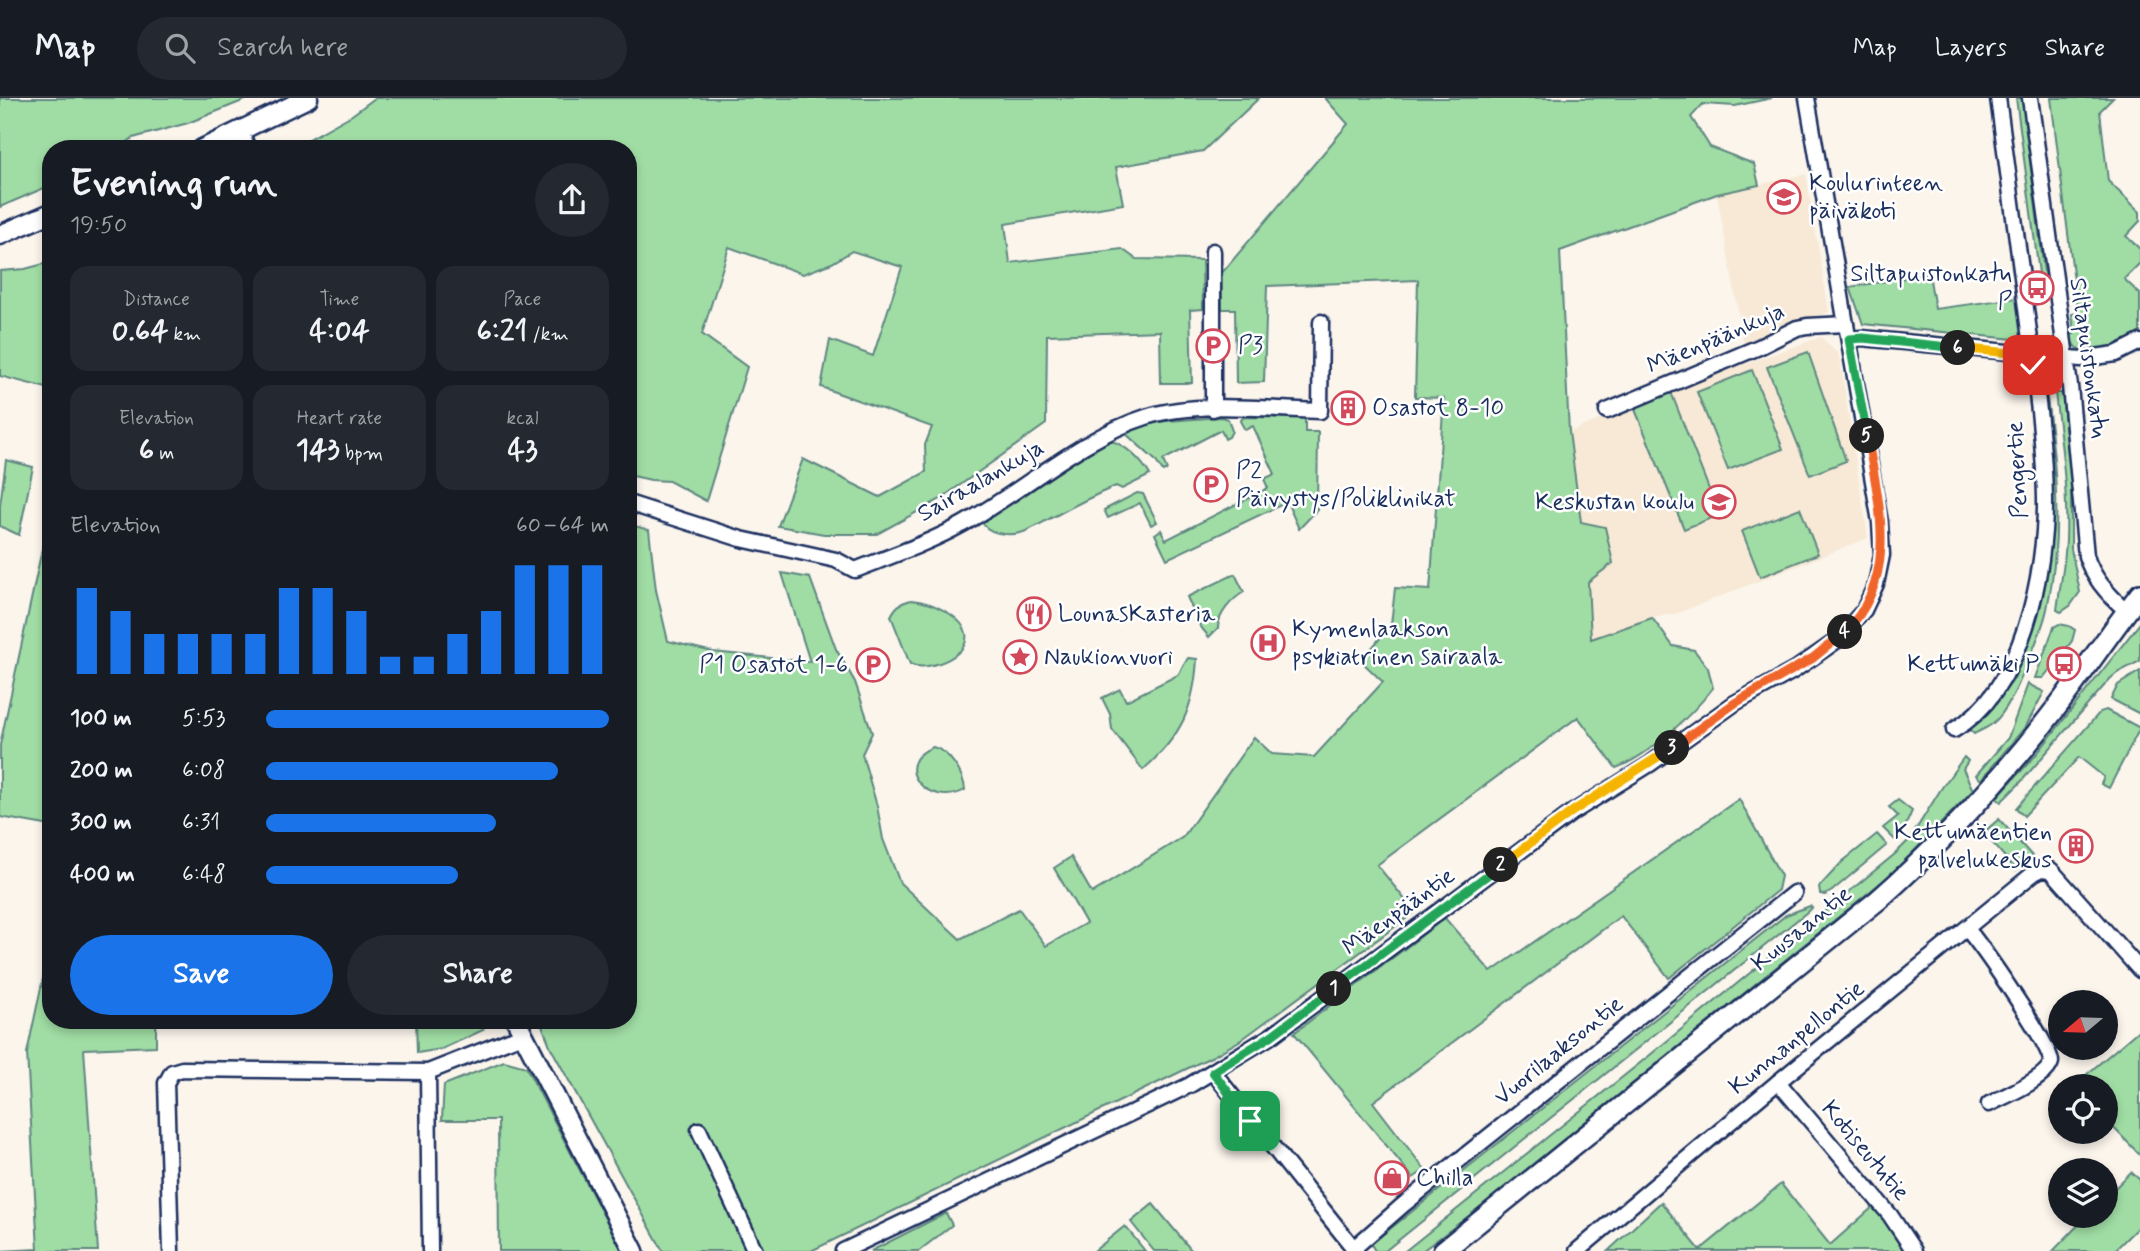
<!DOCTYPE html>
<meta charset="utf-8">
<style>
:root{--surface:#171b24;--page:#242831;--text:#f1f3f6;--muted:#9ea1a6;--line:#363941;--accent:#1a73e8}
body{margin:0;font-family:Mynerve,sans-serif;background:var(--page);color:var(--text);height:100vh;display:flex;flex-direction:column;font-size:26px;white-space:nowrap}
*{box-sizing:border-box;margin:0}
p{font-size:23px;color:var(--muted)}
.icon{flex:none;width:38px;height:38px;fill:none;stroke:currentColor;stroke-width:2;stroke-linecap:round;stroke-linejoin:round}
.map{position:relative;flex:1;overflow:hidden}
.drawer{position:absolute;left:42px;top:42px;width:595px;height:889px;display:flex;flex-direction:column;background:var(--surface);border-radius:28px;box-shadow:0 4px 10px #0003}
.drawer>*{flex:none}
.needle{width:46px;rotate:251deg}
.fabs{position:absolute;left:2048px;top:892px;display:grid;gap:14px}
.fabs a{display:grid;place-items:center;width:70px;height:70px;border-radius:50%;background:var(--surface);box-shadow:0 4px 10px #0003;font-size:35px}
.pin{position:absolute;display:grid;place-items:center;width:60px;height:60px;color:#fff;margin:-30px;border-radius:14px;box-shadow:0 4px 10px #0006}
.km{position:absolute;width:35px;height:35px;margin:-18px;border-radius:50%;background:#222;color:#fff;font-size:19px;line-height:35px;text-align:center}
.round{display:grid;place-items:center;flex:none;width:74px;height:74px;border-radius:37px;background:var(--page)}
.head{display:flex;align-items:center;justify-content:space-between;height:119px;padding:0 28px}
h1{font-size:38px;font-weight:800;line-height:52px}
.stats{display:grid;grid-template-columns:repeat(3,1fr);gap:10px;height:119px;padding:7px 28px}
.stats div{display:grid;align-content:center;border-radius:18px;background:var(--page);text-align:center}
.stats b{font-size:30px;font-weight:800}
.stats small{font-size:19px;font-weight:400}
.stats p{font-size:19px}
.chart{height:196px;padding:14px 28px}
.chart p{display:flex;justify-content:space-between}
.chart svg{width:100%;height:126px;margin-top:7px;stroke:var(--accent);stroke-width:6}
.primary-button{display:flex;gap:14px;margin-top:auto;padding:14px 28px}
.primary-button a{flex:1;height:80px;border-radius:42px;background:var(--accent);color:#fff;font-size:28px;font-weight:800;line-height:80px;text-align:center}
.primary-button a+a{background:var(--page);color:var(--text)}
ul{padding:0 28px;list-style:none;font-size:23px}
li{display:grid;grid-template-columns:112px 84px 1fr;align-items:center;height:52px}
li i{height:18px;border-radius:9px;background:var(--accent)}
header{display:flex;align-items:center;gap:42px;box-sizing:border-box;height:98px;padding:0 35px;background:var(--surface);border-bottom:2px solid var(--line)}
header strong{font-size:33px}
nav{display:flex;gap:38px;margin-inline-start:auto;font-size:24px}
.search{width:490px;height:63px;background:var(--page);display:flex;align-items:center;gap:18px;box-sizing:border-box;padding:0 24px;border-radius:38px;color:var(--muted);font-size:26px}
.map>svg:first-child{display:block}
</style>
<header>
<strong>Map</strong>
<div class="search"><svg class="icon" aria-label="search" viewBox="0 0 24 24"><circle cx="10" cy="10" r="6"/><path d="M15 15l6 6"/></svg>Search here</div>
<nav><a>Map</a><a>Layers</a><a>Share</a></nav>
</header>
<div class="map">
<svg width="2140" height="1153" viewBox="0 0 2140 1153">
<rect width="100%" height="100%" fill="#fbf5ec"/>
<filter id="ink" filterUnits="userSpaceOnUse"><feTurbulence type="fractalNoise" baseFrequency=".0143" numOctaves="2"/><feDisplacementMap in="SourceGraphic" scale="14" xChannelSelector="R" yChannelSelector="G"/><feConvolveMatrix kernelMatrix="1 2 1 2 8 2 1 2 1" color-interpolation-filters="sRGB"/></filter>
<g filter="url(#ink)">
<g fill="#f7e9d5">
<path d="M1806,76L1829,214L1744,246L1717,96Z"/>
<path d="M1821,239L1839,257L1868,440L1678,515L1652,520L1591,542L1569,334L1689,286Z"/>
</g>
<g fill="#a0dda4" stroke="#5e8681" stroke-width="2">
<path d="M0,0H250L188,25L133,40L118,51H51V87L0,109Z"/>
<path d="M375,0H1259L1203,53L1116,69L1123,106L1005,126L1010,165L1122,151L1136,161L1202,162L1203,211L1190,212L1192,285H1161L1160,233L1047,237L1046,326L939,402L877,436H824L778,428L803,361L880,399L926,374L925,347L932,329L821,289L830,242L873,258L902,169L852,153L832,165L803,176L729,149L702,236L747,269L706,403L669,383L651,382L628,377V51H298L302,45L352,17Z"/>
<path d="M1325,0H1772L1735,8L1703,6L1691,19L1710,49L1754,66L1759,87L1717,96L1560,153L1569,334L1581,424L1605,429L1613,465L1588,484L1591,541L1652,520L1673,548L1694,552L1708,570L1713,590C1691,618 1649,658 1616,670L1578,619L1377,767L1415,814L1241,942L1213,958L811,1153H663L551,950L540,922H628V426L649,432L656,492L668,543L713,554L810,564L782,475L810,480L836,551L855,584L872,635L862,656L877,708L883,741L900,785L960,841L1019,811L1046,848L1086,825L1054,770L1071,759L1092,795L1183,739L1254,639L1272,656L1314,659L1383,584L1361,563L1391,527L1395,490L1430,492L1444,300L1415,299L1418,182L1267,188L1264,284L1236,285L1235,211H1222L1221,176L1348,26Z"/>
<path d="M2016,0H2022L2045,182L2040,183Z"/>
<path d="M2051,0H2113L2100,13L2108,83L2140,114V123L2126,138L2140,151V165L2124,181L2140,196V234C2124,248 2076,268 2069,237L2074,236L2072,216L2078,215Z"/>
<path d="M51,164V290L50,291L0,278V173L25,171Z"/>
<path d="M1929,176L1935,211L2016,200L2024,242L1863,226L1850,189Z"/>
<path d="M1808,254L1846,363L1810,377L1767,269Z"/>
<path d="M1752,272L1783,351L1728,372L1697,294Z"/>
<path d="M2039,272H2043C2055,350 2064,433 2047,511C2043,530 2034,549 2027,566C2020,583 2007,615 1992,626C1987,630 1980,633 1974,636L1969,631L1994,607L2014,581L2022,561L2044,488L2051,399Z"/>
<path d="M1671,294L1719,417L1684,431L1634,309Z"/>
<path d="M2055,295H2062L2071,382V451L2080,494L2070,508L2061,514L2057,512C2060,488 2065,466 2066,442C2068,393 2061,344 2055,295Z"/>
<path d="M1221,319L1228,321L1232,333L1229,339L1225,341L1221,332L1163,362L1167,372L1163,374L1155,362L1125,335L1154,324Z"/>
<path d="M1244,319L1305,320V334H1318L1317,412L1299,431L1287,404L1167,461L1155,436L1161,432L1166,442L1268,390L1264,381L1275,376L1253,328L1245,332L1240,323Z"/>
<path d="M1109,342C1125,346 1142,363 1150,377L1122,391L1116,388C1095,397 1075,407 1055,418C1044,423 1032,432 1020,435C1007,438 986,436 981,422L1068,365Z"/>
<path d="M6,362L33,369L19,437L0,428V407Z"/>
<path d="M1137,395L1143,396L1157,424L1151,427L1140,405L1108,420L1104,412Z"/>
<path d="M51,409V728L0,719V647Z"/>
<path d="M1800,410L1818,456L1760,479L1742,433Z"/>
<path d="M1235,476L1244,494C1232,501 1218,516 1218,530L1209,539L1200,528L1187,499Z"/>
<path d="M911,502C925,503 935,507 947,514C1000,547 930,577 910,566L891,518C896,508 900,505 911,502Z"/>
<path d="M2140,525V563L2117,575L2110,581L2020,685L2001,704L1996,700L2035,658Z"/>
<path d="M2059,526L2069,528L2075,532L2072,543L2043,580H2035L2054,529Z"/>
<path d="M1188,560L1197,561C1194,611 1181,638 1143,672L1112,631L1110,616L1102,600L1120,591L1126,603L1178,577Z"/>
<path d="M2140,573V616L2111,601L2118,587Z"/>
<path d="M2028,586L2044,594L2026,628L1981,682L1976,677L2008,640Z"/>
<path d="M2106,612L2140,630L2109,690L2101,686L2104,679L2079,659L2024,718L2016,710L2100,614Z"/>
<path d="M933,649C949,653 964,676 965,692C929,712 888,666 933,649Z"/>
<path d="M1964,659L1968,663L1963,671L1973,692L1894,774L1469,1118L1422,1153H1405L1650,957L1895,756L1910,741L1941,691Z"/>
<path d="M1739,701L1781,778L1778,792L1669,880L1621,818L1373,1004L1425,1072L1413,1080L1294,935L1445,820L1491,874Z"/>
<path d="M1898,702L1912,713L1902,736L1895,742L1883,730L1898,718L1889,709Z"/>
<path d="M1999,721L2032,758L2016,772L1990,742L1985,733Z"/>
<path d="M1877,736L1887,747L1832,793L1825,797L1820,796L1819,789L1842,764Z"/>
<path d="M1810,808L1812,810L1385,1153H1375L1371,1146L1786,817Z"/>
<path d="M51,843V922H156V948L84,951L98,1153H0L38,1151L27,955Z"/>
<path d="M416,922H488L483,932L442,951L417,955Z"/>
<path d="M2140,931V1057L2105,1021V989L2073,988Z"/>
<path d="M504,963L526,969L622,1153H499L498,1022H442L444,987Z"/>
<path d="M2131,1074L2140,1082V1127L2114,1153H2053L2087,1118H2105V1100Z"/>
<path d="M1781,1086L1830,1147L1874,1108L1907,1153H1608L1661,1104L1700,1152Z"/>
<path d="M1153,1106L1192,1153H1154L1131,1124Z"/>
<path d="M946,1115L952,1127L919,1153H871Z"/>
<path d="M1125,1128L1145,1153H1094Z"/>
</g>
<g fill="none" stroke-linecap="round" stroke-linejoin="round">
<defs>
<g id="minor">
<path d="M2030,0L2070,288L2086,458C2093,481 2109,498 2127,513"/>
<path d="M1213,153V311"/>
<path d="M1849,241L1862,240L2081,261L2116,256L2140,244"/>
<path d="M1607,313L1759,249L1797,230L1807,228L1846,226"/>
<path d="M628,405L741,441L836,462L855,472C891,458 929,445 963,426C1021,394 1082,339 1146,319C1197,303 1266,311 1320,313L1321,224"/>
<path d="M1954,632C2023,592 2046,474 2045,400C2044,332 2032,262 2024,194C2015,130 2007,65 1998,0"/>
<path d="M1967,831C1980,846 2054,951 2051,964C2048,980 2003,999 1989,1006"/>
<path d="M428,974L430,1153"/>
<path d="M1213,974L1356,1153"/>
<path d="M1778,984L1890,1117L1914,1153"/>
<path d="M699,1032L755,1153"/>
<path d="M1354,1150L1403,1107L1794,795"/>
<path d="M171,1153L166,985L172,974L182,971L428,974L522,937"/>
<path d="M843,1153L1190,987L1271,938L1573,714L1650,666L1735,605L1793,573L1836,543L1864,512L1876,486L1882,457L1880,424L1807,0"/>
<path d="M1577,1153L1778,984L2034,775L2042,771L2051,772L2140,872"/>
</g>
<g id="tertiary">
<path d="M239,34L246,51"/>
<path d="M202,51L308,0"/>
<path d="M0,137L51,115"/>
<path d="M516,922L634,1153"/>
</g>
<path id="secondary" d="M1443,1153L1878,802C1945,743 2006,676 2060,605C2087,569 2112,532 2140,496"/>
</defs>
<use href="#minor" stroke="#1b2f5e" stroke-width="19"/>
<use href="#tertiary" stroke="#1b2f5e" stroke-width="23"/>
<use href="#secondary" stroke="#1b2f5e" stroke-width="24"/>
<use href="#minor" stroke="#fff" stroke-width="14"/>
<use href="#tertiary" stroke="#fff" stroke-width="18"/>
<use href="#secondary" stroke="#fff" stroke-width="19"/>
</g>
</g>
<g fill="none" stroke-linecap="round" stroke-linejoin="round" filter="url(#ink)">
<defs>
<path id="split-1" d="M1250,1023L1213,974L1271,938L1334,891"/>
<path id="split-2" d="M1334,891L1501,767"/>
<path id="split-3" d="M1501,767L1573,713L1672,650"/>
<path id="split-4" d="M1672,650L1735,605L1813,560L1845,534"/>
<path id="split-5" d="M1845,534C1900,479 1879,406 1867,338"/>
<path id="split-6" d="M1867,338L1849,241L1863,240L1958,250"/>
<path id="split-7" d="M1958,250L2032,257L2033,267"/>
</defs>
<use href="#split-1" stroke="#fff" stroke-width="14"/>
<use href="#split-2" stroke="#fff" stroke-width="14"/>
<use href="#split-3" stroke="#fff" stroke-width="14"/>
<use href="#split-4" stroke="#fff" stroke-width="14"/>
<use href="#split-5" stroke="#fff" stroke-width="14"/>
<use href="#split-6" stroke="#fff" stroke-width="14"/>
<use href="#split-7" stroke="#fff" stroke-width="14"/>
<use href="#split-1" stroke="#22a559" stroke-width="9"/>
<use href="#split-2" stroke="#22a559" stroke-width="9"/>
<use href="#split-3" stroke="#f5b400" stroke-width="9"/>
<use href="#split-4" stroke="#f0652b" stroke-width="9"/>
<use href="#split-5" stroke="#f0652b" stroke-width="9"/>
<use href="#split-6" stroke="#22a559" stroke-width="9"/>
<use href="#split-7" stroke="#f5b400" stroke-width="9"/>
</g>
<defs>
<symbol id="school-ring" viewBox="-11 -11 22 22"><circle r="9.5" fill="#fff" stroke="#d1495b" stroke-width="1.5"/><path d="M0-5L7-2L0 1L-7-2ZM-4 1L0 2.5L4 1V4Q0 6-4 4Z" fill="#d1495b"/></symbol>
<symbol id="bus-ring" viewBox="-11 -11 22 22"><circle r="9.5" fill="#fff" stroke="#d1495b" stroke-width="1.5"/><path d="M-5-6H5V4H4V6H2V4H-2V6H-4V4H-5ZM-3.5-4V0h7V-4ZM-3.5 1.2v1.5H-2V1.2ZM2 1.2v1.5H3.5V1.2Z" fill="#d1495b"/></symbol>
<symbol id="parking-ring" viewBox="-11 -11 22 22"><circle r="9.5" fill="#fff" stroke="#d1495b" stroke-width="1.5"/><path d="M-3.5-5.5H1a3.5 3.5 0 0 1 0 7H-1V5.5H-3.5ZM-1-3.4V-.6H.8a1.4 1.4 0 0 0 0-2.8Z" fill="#d1495b"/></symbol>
<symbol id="building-ring" viewBox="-11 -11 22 22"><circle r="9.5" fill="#fff" stroke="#d1495b" stroke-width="1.5"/><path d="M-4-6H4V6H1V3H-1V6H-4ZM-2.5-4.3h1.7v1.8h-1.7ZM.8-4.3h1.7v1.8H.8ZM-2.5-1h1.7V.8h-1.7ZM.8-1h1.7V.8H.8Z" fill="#d1495b"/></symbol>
<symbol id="restaurant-ring" viewBox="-11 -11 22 22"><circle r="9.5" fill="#fff" stroke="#d1495b" stroke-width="1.5"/><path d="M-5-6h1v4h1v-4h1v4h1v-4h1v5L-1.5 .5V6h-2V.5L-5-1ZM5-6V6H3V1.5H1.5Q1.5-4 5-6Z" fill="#d1495b"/></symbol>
<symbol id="hospital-ring" viewBox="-11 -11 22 22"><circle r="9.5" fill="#fff" stroke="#d1495b" stroke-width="1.5"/><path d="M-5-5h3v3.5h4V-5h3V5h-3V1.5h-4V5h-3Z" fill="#d1495b"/></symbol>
<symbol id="sight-ring" viewBox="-11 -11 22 22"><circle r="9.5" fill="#fff" stroke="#d1495b" stroke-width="1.5"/><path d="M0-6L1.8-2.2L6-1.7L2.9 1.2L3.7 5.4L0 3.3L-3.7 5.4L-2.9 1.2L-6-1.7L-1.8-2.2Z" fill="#d1495b"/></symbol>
<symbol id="shop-ring" viewBox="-11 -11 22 22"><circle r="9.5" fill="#fff" stroke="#d1495b" stroke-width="1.5"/><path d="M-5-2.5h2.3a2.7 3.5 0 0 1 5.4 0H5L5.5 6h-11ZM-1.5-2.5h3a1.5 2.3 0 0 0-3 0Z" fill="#d1495b"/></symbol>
</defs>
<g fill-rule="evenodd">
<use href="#school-ring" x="1765" y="80" width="38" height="38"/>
<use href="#bus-ring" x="2018" y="171" width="38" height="38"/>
<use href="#parking-ring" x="1194" y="229" width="38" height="38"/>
<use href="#building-ring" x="1329" y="291" width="38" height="38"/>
<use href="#parking-ring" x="1192" y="368" width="38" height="38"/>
<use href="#school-ring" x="1700" y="385" width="38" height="38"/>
<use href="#restaurant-ring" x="1015" y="497" width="38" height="38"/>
<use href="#hospital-ring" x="1249" y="526" width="38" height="38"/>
<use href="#sight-ring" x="1001" y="540" width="38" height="38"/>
<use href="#bus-ring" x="2045" y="547" width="38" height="38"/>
<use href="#parking-ring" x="854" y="548" width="38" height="38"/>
<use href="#building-ring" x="2057" y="729" width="38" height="38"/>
<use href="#shop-ring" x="1373" y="1061" width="38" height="38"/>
</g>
<g text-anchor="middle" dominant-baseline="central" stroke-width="5" stroke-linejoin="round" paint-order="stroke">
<g font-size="24" fill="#1b2f5e" stroke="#fff" text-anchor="start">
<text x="1809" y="85">Koulurinteen<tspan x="1809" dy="28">päiväkoti</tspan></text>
<text x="2012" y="176" text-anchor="end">Siltapuistonkatu<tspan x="2012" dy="28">P</tspan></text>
<text x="1238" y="248">P3</text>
<text x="1372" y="310">Osastot 8-10</text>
<text x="1236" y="373">P2<tspan x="1236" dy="28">Päivystys/Poliklinikat</tspan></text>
<text x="1694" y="404" text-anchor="end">Keskustan koulu</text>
<text x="1058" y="516">LounasKasteria</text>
<text x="1292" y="531">Kymenlaakson<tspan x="1292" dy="28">psykiatrinen sairaala</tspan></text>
<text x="1044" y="559">Naukionvuori</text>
<text x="2039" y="566" text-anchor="end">Kettumäki P</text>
<text x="848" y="567" text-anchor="end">P1 Osastot 1-6</text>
<text x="2052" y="734" text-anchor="end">Kettumäentien<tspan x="2052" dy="28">palvelukeskus</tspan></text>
<text x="1416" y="1080">Chilla</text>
</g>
<g font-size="24" fill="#1b2f5e" stroke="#fff">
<text transform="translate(1716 241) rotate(-23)">Mäenpäänkuja</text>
<text transform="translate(2088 260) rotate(82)">Siltapuistonkatu</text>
<text transform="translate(2018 372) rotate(-93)">Pengertie</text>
<text transform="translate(981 383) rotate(-30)">Sairaalankuja</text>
<text transform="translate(1399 814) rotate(-36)">Mäenpääntie</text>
<text transform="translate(1802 831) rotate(-39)">Kuusaantie</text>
<text transform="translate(1797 940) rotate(-39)">Kunnanpellontie</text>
<text transform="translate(1559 953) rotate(-39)">Vuorilaaksontie</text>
<text transform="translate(1865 1053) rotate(50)">Kotiseututie</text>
</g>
</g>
</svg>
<div class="fabs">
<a><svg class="needle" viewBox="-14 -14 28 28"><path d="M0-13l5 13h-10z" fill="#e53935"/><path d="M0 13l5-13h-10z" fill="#9ea1a6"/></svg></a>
<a><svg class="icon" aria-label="locate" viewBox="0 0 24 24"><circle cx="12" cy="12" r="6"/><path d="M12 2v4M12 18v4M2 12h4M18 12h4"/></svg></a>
<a><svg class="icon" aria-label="layers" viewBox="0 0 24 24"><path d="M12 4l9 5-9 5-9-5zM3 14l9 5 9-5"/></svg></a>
</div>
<div class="pin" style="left:1250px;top:1023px;background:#1e9e55"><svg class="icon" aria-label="arrive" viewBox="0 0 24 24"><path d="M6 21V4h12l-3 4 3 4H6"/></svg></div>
<div class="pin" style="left:2033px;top:267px;background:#d93025"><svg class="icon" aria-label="check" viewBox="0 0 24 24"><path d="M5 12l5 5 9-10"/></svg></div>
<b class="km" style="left:1334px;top:891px">1</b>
<b class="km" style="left:1501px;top:767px">2</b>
<b class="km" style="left:1672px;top:650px">3</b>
<b class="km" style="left:1845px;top:534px">4</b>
<b class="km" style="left:1867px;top:338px">5</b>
<b class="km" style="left:1958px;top:250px">6</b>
<section class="drawer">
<div class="head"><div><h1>Evening run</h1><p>19:50</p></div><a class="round"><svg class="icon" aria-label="share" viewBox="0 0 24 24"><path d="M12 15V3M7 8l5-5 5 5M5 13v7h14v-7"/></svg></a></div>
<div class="stats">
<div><p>Distance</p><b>0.64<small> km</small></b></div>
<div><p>Time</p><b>4:04</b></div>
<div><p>Pace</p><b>6:21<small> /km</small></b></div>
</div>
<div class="stats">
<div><p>Elevation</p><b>6<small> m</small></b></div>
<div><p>Heart rate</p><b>143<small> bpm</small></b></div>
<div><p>kcal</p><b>43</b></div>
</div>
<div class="chart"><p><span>Elevation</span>60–64 m</p>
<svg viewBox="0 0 160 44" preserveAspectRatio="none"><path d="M5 44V14M15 44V22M25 44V30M35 44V30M45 44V30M55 44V30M65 44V14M75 44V14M85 44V22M95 44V38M105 44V38M115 44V30M125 44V22M135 44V6M145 44V6M155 44V6"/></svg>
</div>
<ul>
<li><b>100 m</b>5:53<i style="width:100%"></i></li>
<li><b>200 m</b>6:08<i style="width:85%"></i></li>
<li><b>300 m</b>6:31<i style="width:67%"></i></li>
<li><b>400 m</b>6:48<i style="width:56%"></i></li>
</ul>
<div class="primary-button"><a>Save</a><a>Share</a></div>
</section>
</div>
